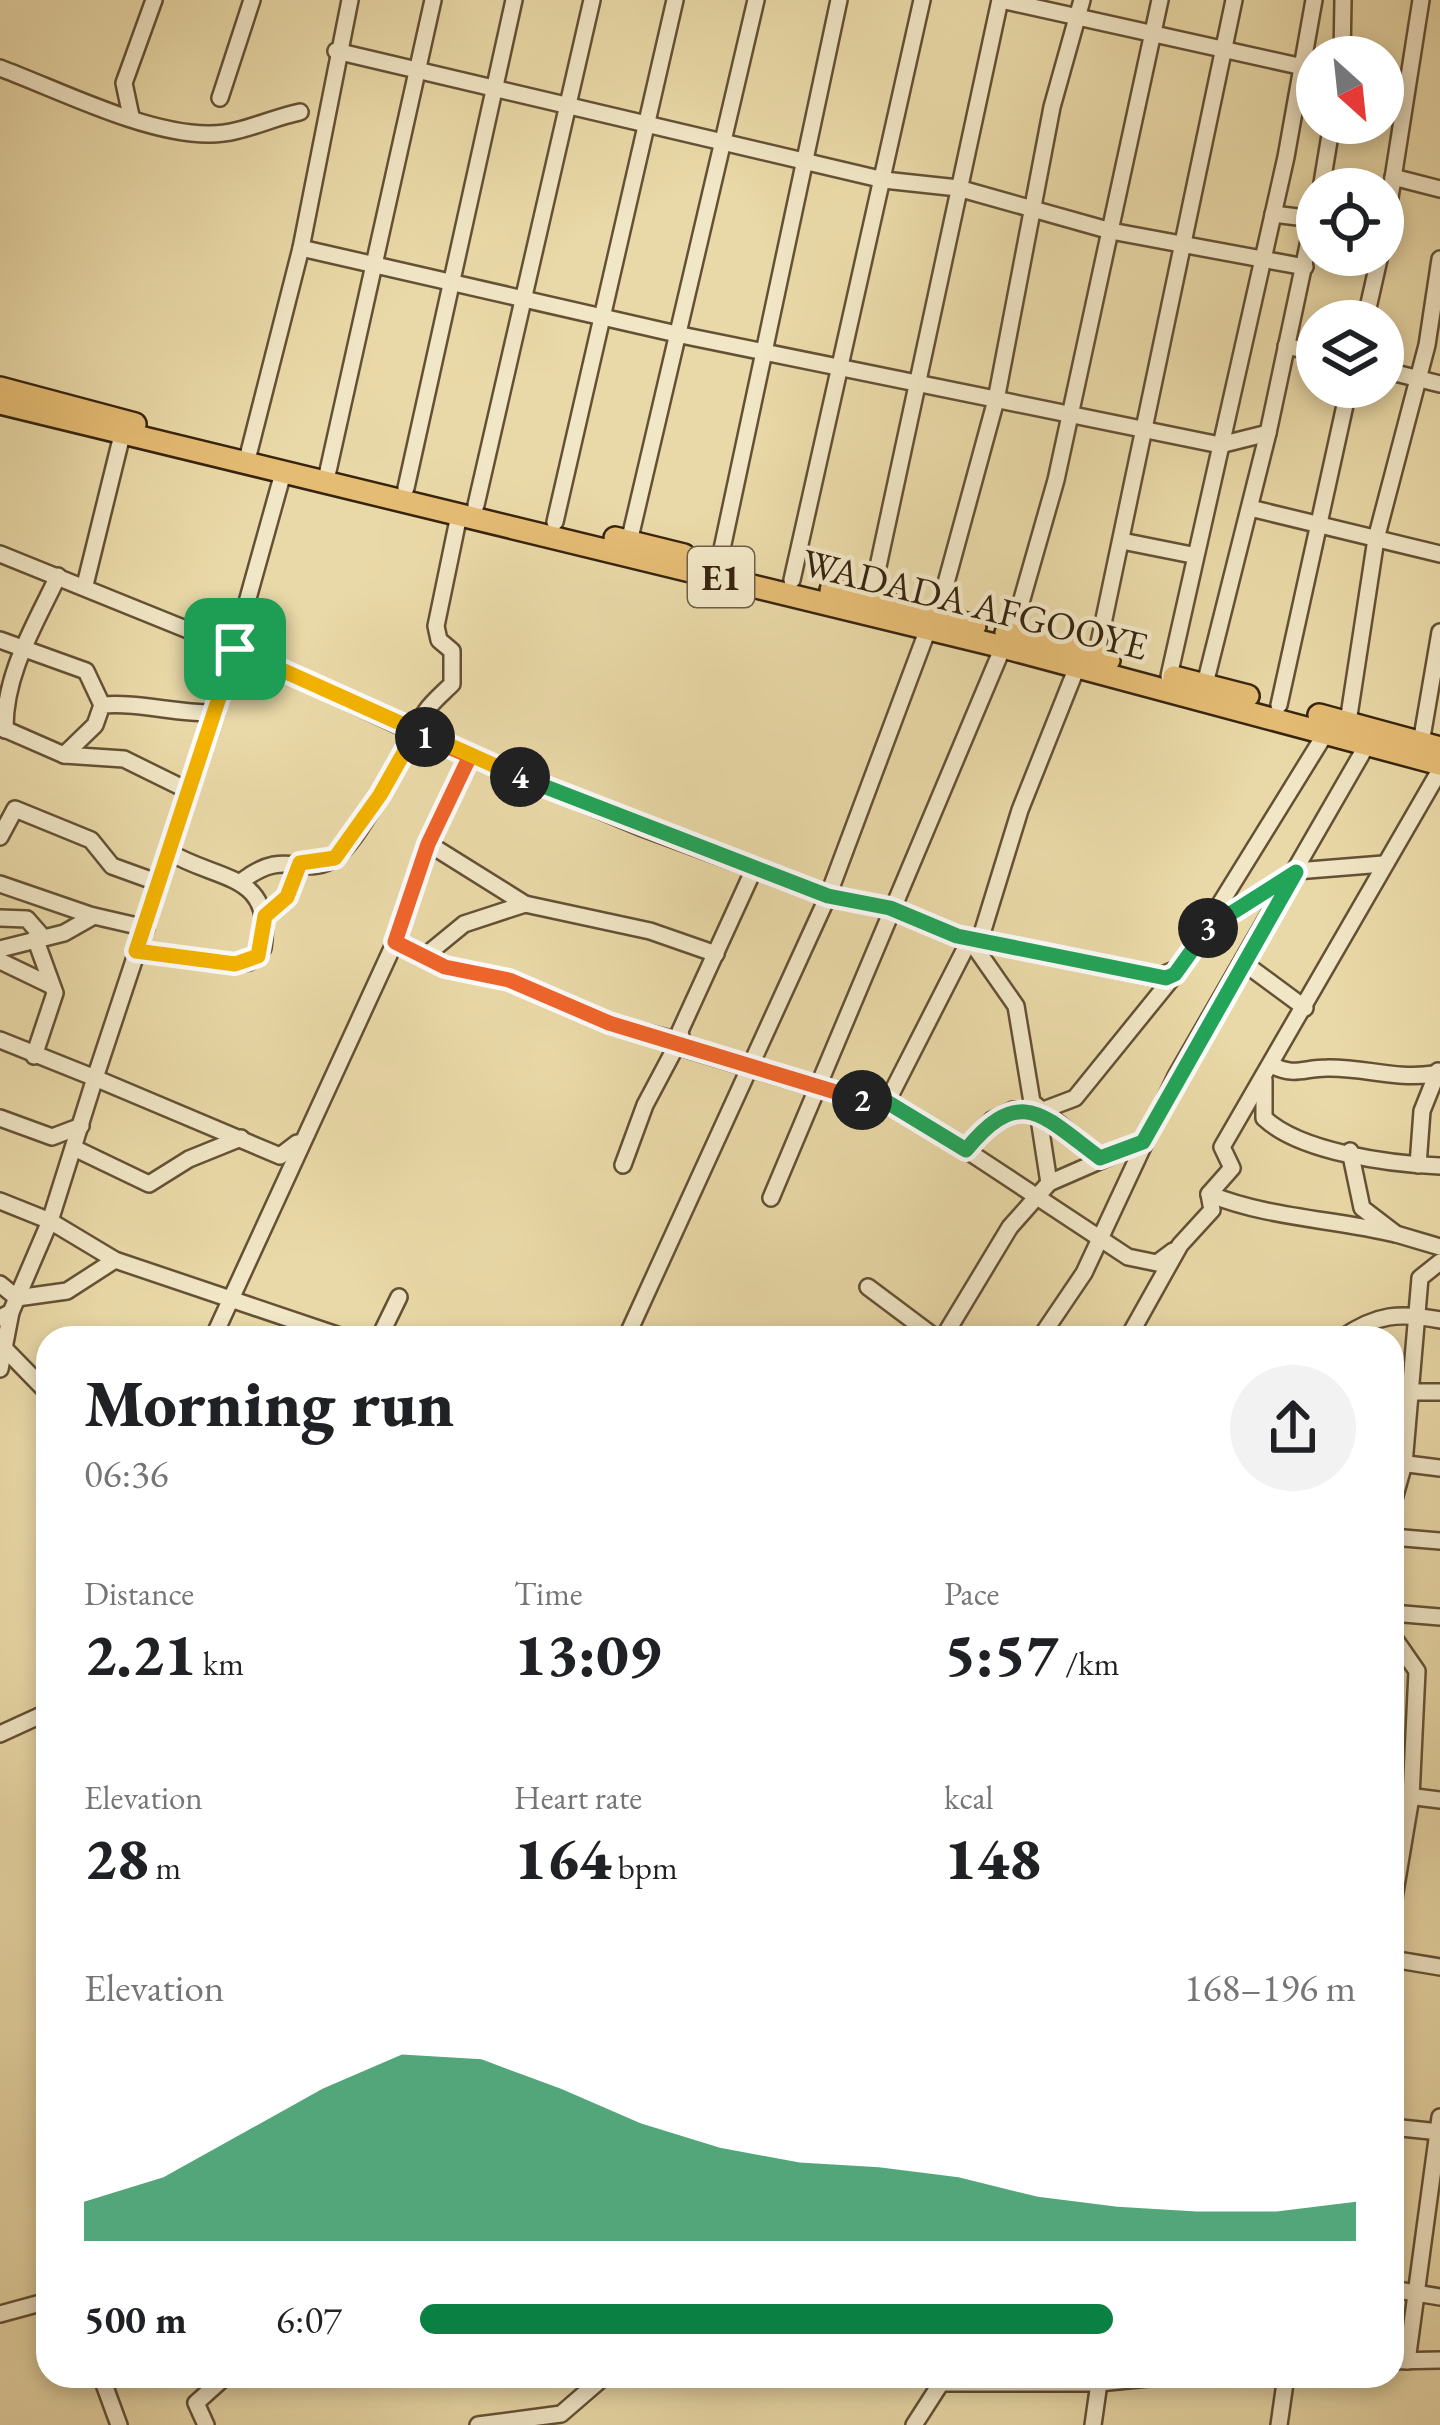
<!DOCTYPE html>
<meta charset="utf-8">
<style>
:root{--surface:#fff;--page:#f2f2f2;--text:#202124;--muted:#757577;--accent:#0b8043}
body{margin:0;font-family:"EB Garamond",serif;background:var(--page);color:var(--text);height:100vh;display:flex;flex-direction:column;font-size:45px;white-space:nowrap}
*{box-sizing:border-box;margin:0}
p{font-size:39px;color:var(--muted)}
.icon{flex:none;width:66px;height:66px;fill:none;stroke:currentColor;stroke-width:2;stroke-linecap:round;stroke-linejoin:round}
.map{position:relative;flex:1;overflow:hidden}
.sheet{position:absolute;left:36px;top:1326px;width:1368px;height:1062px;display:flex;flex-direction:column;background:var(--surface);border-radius:36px;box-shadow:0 6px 18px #0003}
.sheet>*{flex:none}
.needle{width:78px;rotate:153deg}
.tools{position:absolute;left:1296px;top:36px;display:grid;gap:24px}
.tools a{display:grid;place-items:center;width:108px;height:108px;border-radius:50%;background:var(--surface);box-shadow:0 6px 18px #0003;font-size:60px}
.pin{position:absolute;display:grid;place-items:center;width:102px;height:102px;color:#fff;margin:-51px;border-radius:24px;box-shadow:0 6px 18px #0006}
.km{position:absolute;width:60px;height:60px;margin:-30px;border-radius:50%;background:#222;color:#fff;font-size:33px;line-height:60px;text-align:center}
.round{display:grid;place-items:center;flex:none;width:126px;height:126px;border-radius:63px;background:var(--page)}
.overview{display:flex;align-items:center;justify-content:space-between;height:204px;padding:0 48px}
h1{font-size:66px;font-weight:800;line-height:90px}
.figures{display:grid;grid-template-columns:repeat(3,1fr);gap:18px;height:204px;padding:12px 48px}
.figures div{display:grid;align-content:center}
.figures b{font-size:60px;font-weight:800}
.figures small{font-size:33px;font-weight:400}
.figures p{font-size:33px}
.chart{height:336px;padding:24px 48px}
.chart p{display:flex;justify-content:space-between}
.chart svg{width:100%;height:216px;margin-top:12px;fill:var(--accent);opacity:.7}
ul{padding:0 48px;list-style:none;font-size:39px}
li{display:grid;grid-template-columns:192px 144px 1fr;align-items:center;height:90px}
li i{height:30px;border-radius:15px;background:var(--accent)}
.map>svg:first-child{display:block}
</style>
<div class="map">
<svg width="1440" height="2425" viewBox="0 0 1440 2425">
<rect width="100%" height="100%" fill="#ead9a8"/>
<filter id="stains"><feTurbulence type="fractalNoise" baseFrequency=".00167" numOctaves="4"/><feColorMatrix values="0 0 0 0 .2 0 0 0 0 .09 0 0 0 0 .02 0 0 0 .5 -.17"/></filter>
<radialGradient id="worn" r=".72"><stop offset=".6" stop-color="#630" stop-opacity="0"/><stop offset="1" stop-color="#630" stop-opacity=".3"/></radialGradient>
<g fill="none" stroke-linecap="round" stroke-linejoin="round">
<defs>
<g id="minor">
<path d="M1001,0L1303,67"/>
<path d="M336,51L884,180L958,188L1111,231L1305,267"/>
<path d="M1342,57L1343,0"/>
<path d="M0,68C59,90 145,134 208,134C239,135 270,118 300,112"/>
<path d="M220,98L252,0"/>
<path d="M131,116L124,83L154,0"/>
<path d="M1393,177L1440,189"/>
<path d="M1321,189L1332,123"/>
<path d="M1273,214L1314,219"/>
<path d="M1383,242L1421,0"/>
<path d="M301,248L681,335L1220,445L1268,433L1317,203"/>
<path d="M1365,321L1380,255"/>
<path d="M1286,346L1317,353"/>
<path d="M1383,370L1440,384"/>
<path d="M249,452L301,248L350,0"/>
<path d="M328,471L433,0"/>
<path d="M406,488L514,0"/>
<path d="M476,505L592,0"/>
<path d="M1250,508L1440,554"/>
<path d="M555,522L675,0"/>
<path d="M1122,541L1192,555"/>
<path d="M629,542L756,0"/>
<path d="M0,554L235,649L415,733L640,827L754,869L828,896L890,908L957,936L1156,978L1181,967L1327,731"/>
<path d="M719,563L839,0"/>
<path d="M792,580L922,0"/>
<path d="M85,585L122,435"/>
<path d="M871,599L1000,0"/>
<path d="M937,616L996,400L1052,107L1082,0"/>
<path d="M1012,634L1056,480L1160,0"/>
<path d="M0,640L86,671L102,705"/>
<path d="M1096,657L1234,0"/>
<path d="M1169,676L1286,157L1314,0"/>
<path d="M1205,684L1268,433"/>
<path d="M1279,705L1349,387"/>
<path d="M1348,722L1376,539L1427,345L1440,259"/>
<path d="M0,727L64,755L95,725L102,705C141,702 176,714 216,713"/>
<path d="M5,730C4,674 35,625 58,576"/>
<path d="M1421,743L1440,632"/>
<path d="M64,755L124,759L189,791"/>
<path d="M0,837L15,809L91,840L112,866L159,883"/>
<path d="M429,844L525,904L650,931L716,954"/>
<path d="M754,869L680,1031L683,1048L850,1098L887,1102L965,949L980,940L1020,810L1077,667"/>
<path d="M242,881C284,848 300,876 330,861C362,845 404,742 426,711C433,701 444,692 452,684V651L439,640L436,626L459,515"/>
<path d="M0,884L93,916"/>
<path d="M265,916L287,897L300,863"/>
<path d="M0,918L27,919L41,935"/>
<path d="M1212,925L1296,871L1383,864"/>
<path d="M395,942L445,967L509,980L609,1023L679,1041L645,1105L623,1165"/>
<path d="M972,943L1016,1006L1032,1102L1101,1158"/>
<path d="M0,949L64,933L94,916L146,928"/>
<path d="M137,951L235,964L249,962L263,948C274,872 219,882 169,852"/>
<path d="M425,956L464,924L525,904"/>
<path d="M0,961L50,985"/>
<path d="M1244,963L1305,1008"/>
<path d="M0,1040L95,1078L216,713L283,473"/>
<path d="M34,1056L55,993L35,938"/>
<path d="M1271,1065C1295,1077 1303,1068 1327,1068C1364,1067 1396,1080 1434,1074"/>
<path d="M1264,1080V1118C1300,1152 1389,1164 1440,1166"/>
<path d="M887,1102L966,1150L992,1120L1013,1110L1038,1112L1075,1098L1173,977"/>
<path d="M1038,1112L1049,1183"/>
<path d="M0,1118L52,1137L81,1126"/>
<path d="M74,1148L149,1184L189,1159L241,1138"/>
<path d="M966,1150L1128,1257L1157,1263L1173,1251"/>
<path d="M1350,1151L1362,1208L1396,1234L1440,1247"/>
<path d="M1418,1165L1422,1111L1438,1071"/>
<path d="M1209,1194C1268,1218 1334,1219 1396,1234"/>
<path d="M771,1198L1003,647"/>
<path d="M0,1201L50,1221L115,1260L346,1338"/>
<path d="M0,1284L17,1298L67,1291L115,1260"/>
<path d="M868,1287L936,1338"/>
<path d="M0,1318L11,1312L50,1221L95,1078L280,1156L297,1143"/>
<path d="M213,1338L395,942L429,844L470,756"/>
<path d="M379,1338L399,1297"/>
<path d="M626,1338L828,896L928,629"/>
<path d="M943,1338L1010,1227L1049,1183L1143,1142"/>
<path d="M1040,1338L1084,1273L1176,1076L1368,743"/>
<path d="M1128,1338L1180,1245L1212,1210L1209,1194L1232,1168L1222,1147L1440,770"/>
<path d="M1342,1338C1376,1314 1400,1312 1440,1320"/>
<path d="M5,1349L48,1393"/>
<path d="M0,1369L11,1312"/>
<path d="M1411,1392H1440"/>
<path d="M1392,1462L1440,1468"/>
<path d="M1392,1506L1404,1464L1420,1278L1440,1262"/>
<path d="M1392,1537L1440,1541"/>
<path d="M1392,1613L1440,1617"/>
<path d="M1392,1635L1417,1671L1411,1797L1392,1910"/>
<path d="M0,1734L48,1712"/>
<path d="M1392,1794L1440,1800"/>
<path d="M1392,1959L1440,1967"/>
<path d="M1392,2127L1440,2132"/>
<path d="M1392,2289L1440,2297"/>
<path d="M0,2314L48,2301"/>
<path d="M1392,2361L1440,2360"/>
<path d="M1407,2361L1440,2117"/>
<path d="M101,2376L119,2425"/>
<path d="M932,2376L941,2383H1099L1168,2376"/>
<path d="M206,2425L196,2403L226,2376"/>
<path d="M478,2425L561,2414L605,2376"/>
<path d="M914,2425L941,2383"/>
<path d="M1093,2425L1100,2376"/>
<path d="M1279,2425L1286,2376"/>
</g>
<g id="highway">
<path d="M0,388L135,424"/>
<path d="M0,403L1003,647L1440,764"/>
<path d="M615,538L684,555"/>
<path d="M831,590L975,626"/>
<path d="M1006,633L1109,660"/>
<path d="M1174,677L1248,696"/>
<path d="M1319,715L1440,748"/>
</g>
</defs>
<use href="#minor" stroke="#645135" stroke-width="20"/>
<use href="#highway" stroke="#37240f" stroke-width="26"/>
<use href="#minor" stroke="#f1e6c6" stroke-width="15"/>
<use href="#highway" stroke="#e5bc74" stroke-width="21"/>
</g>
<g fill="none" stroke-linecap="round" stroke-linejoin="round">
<defs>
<path id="split-1" d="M235,649L136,951L235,964L258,956L265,916L287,897L300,863L335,858L380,795L415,733L425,737"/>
<path id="split-2" d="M425,737L470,756L428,844L395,942L445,967L509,980L609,1023L862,1100"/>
<path id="split-3" d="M862,1100L887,1102L966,1150C1021,1083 1043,1116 1100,1158L1143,1142L1296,872L1208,928"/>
<path id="split-4" d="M520,777L828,896L890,908L957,936L1166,978L1175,974L1208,928"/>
<path id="split-5" d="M235,649L520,777"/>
</defs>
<use href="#split-1" stroke="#fff" stroke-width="24"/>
<use href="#split-2" stroke="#fff" stroke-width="24"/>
<use href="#split-3" stroke="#fff" stroke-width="24"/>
<use href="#split-4" stroke="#fff" stroke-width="24"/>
<use href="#split-5" stroke="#fff" stroke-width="24"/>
<use href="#split-1" stroke="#f5b400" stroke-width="15"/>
<use href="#split-2" stroke="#f0652b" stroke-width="15"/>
<use href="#split-3" stroke="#22a559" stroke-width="15"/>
<use href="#split-4" stroke="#22a559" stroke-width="15"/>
<use href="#split-5" stroke="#f5b400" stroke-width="15"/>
</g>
<g text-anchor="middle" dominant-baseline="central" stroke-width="9" stroke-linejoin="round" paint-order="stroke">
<rect fill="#f1e6c6" stroke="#6f5e46" stroke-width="3" x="688" y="547" width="66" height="60" rx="9"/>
<g font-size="36" font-weight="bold" fill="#37240f">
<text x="721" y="577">E1</text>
</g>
<g font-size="39" fill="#37240f" stroke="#f1e6c6">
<text transform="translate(975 604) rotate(14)">WADADA AFGOOYE</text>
</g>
</g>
<rect width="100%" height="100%" filter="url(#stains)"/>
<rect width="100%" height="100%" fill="url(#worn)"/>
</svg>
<div class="tools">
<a><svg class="needle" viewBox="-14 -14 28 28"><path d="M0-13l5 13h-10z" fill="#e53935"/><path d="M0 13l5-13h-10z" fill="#757577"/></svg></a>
<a><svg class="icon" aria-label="locate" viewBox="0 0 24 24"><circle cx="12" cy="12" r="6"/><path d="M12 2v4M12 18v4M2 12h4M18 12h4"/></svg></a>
<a><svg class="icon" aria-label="layers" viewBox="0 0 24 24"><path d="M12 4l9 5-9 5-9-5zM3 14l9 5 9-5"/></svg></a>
</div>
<div class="pin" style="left:235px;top:649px;background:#1e9e55"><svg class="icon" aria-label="arrive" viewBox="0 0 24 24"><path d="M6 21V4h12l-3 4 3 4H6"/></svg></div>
<b class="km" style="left:425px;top:737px">1</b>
<b class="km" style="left:862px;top:1100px">2</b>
<b class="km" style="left:1208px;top:928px">3</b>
<b class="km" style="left:520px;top:777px">4</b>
<section class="sheet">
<div class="overview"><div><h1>Morning run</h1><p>06:36</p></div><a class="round"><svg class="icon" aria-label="share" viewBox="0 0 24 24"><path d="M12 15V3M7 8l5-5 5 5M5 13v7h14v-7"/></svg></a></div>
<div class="figures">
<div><p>Distance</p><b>2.21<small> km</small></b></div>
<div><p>Time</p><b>13:09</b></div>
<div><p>Pace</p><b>5:57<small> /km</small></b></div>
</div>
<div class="figures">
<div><p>Elevation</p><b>28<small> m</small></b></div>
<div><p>Heart rate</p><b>164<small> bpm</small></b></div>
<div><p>kcal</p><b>148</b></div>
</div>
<div class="chart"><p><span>Elevation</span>168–196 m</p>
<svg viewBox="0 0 160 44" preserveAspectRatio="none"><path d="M0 44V36L10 31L20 22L30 13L40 6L50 7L60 13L70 20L80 25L90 28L100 29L110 31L120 35L130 37L140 38L150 38L160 36V44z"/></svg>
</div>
<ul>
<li><b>500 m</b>6:07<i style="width:74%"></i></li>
</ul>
</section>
</div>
